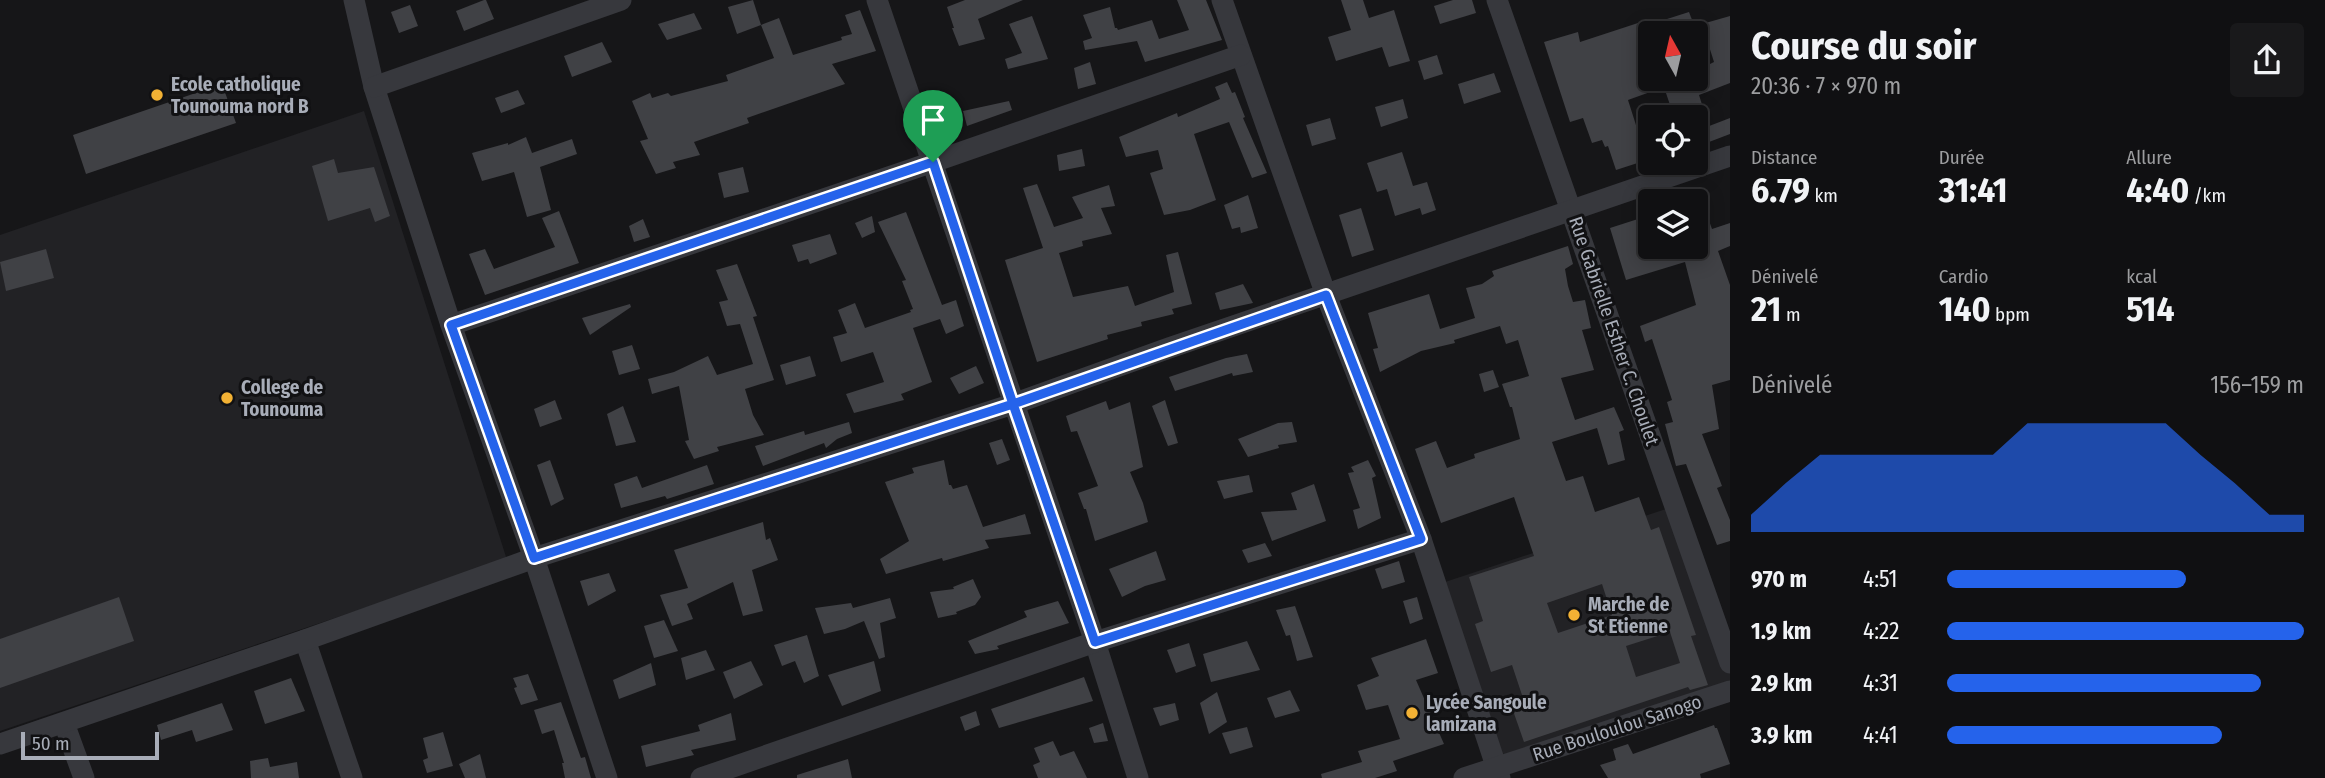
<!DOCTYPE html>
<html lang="fr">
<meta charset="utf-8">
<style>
:root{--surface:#101012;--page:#19191b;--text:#f1f3f6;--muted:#9c9d9f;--line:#303032;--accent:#2563eb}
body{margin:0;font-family:"Fira Sans Condensed",sans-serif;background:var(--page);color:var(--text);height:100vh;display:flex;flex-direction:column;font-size:26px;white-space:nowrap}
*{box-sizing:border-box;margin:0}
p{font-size:23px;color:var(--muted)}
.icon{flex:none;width:38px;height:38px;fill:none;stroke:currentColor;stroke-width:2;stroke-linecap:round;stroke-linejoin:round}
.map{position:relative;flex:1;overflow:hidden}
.panel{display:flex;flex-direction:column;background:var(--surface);width:595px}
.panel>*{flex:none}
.needle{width:46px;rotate:352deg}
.tools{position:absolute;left:1638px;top:21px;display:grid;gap:14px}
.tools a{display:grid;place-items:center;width:70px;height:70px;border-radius:7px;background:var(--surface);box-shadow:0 4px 18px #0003,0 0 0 2px var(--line);font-size:35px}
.scale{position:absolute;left:21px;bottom:18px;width:138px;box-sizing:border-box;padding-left:7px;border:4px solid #a8adb8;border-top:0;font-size:19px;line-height:24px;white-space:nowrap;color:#a8adb8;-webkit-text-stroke:5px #111113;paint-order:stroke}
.pin{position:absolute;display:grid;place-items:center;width:60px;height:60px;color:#fff;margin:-72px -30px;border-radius:50% 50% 50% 0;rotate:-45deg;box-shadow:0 0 7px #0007}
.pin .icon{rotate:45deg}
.round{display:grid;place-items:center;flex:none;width:74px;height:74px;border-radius:7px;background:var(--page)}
.summary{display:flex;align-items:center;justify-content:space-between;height:119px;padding:0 21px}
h1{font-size:38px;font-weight:700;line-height:52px}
.figures{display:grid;grid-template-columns:repeat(3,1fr);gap:10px;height:119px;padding:7px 21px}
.figures div{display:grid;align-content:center}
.figures b{font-size:35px;font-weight:700}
.figures small{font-size:19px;font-weight:400}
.figures p{font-size:19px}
.chart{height:196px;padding:14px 21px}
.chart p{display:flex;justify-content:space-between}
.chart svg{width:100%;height:126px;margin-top:7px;fill:var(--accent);opacity:.7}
ul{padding:0 21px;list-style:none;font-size:23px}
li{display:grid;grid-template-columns:112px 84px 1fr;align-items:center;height:52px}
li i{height:18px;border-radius:9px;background:var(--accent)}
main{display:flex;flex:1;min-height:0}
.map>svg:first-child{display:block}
</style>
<main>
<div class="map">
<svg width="1730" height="778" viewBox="0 0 1730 778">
<rect width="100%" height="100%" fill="#161618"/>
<g fill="#222225">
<path d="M364,111L507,560L0,731V235Z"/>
<path d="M1675,506L1730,663V691L1496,767L1436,585Z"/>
</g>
<g fill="#404145" fill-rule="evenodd">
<path d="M484,0H486L494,19L464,31L456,11Z"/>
<path d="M753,0L761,25L737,34L728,7Z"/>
<path d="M965,0H1023L978,19L985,39L959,46L952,28H954L947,7Z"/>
<path d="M1177,0H1206L1222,40L1145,62L1137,41L1085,50L1083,41L1092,38L1083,15L1110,7L1115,28H1117L1118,30L1152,20L1159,39L1189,30Z"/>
<path d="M1341,0H1363L1369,18L1394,10L1410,61L1389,67L1382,47L1336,61L1328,37L1351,30Z"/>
<path d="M1453,0H1472L1476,13L1440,24L1434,6Z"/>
<path d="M410,5L418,26L399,33L391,12Z"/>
<path d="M860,10L876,51L832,64L845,84L747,118L749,123L694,142L700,155L673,162L676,168L656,174L640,141L648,139L632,101L650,93L652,98L668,93L671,96L728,81L726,75L774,58L761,25L779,18L793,55L842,40L841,37L852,34L845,15Z"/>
<path d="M1689,12L1697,33H1672L1667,19Z"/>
<path d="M694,13L702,29L667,40L658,24Z"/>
<path d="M1032,16L1048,59L1008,69L1005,59L1022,53L1009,24Z"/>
<path d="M1730,16V83L1699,95L1706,117H1674L1664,87L1628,100L1642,144L1650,141V159L1616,170L1608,146L1605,147L1602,140L1592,143L1583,118L1570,122L1544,42L1578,32L1580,42L1638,23L1644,43L1650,41V79H1696V71L1714,62L1702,24Z"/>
<path d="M602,42L612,62L572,77L564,56Z"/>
<path d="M1437,55L1443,74L1424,80L1418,61Z"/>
<path d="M1090,62L1096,84L1078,89L1074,68Z"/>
<path d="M1494,73L1501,92L1464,104L1458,84Z"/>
<path d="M1227,82L1232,93L1235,92L1245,117L1243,118L1267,173L1252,178L1229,122L1194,134L1216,200L1190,210L1164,215L1150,173L1163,169L1158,150L1126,157L1119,137L1177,113L1178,117L1220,99L1215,87Z"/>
<path d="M222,84L236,123L86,174L73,135Z"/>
<path d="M518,90L525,104L501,113L495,98Z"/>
<path d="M1403,99L1408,118L1381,127L1375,107Z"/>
<path d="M1009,101L1012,110L967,126L963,111Z"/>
<path d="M1330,118L1336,139L1312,146L1306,125Z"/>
<path d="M1730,118V134L1709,142L1704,128Z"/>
<path d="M526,137L532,153L572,139L577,154L540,167L551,210L527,217L514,172L482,181L472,153L508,143V145Z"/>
<path d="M1082,149L1085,166L1059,171L1057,155Z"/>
<path d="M1402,152L1413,186L1427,182L1436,210L1422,215L1420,208L1395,216L1387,189L1377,192L1367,163Z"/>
<path d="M334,159L338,173L374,167L390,216L375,222L370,208L328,221L312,166Z"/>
<path d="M743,167L749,192L724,198L718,173Z"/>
<path d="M1037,184L1054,227L1083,218L1072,197L1109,185L1115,206L1101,208L1112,234L1082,241L1083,246L1059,253L1073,297L1128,286L1135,306L1174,292L1166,255L1178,252L1192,304L1172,309L1174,314L1141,322L1142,326L1107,335L1108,339L1037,362L1005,260L1043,248L1023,188Z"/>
<path d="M1696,190H1698L1712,229L1730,223V246L1718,251L1730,285V380L1712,385L1719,429L1702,434L1722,486L1717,488L1730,520V541L1717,545L1686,464L1676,466L1665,424L1673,422L1667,402L1672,400L1652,339L1645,342L1640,326L1696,305L1685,262L1626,280L1610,228L1638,219L1647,247H1696Z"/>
<path d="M1248,195L1258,228L1241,233L1240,227L1232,229L1224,205Z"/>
<path d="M1361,208L1374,250L1352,257L1339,215Z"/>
<path d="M559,211L579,263L485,295L469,254L485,249L494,269L555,247L542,218Z"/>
<path d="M906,212L942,305L956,300L964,326L946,334L940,319L913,328L932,382L901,394L904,400L854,413L846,394L884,382L873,352L841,362L833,337L847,333L838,310L855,303L865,328L911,312L910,310L913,309L902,281L906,280L878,222Z"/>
<path d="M872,216L875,232L862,238L855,223Z"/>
<path d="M643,219L650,237L634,242L629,226Z"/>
<path d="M830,234L837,254L810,264L808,259L798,262L792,245Z"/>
<path d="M1568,246L1573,264L1565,269L1568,286L1573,302L1585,300L1591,328L1582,330L1594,370L1561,378L1575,420L1614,407L1624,430L1619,432L1625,460L1608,465L1597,428L1552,442L1566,481L1583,476L1595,512L1639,497L1651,530L1659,527L1696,635L1691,636L1708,685L1690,690L1688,687L1524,742L1510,702L1523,698L1512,665L1491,672L1475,624L1483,621L1469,577L1534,556L1514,497L1441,523L1415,449L1436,441L1447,468L1475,458L1474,454L1520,439L1512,407H1510L1502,384L1529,376L1518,340L1506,344L1500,326L1454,340L1455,343L1421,351L1380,372L1373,349L1378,348L1368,313L1429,294L1440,329L1475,318L1466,288L1482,284L1494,276L1492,271ZM1602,584L1612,615L1558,633L1547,603ZM1670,632L1680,663L1636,677L1626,646Z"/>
<path d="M46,249L54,278L6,291L0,262Z"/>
<path d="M737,264L757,316L753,317L774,380L745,389L753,415L764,435L717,447L719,451L694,459L685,441L689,440L679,386L652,394L648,379L674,372L708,356L717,375L753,364L740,324L727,326L719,302L728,300L716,270Z"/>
<path d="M1243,284L1253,303L1220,310L1215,293Z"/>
<path d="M630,304L631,307L590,335L582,318Z"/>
<path d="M632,345L640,369L619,375L612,351Z"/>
<path d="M1247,354L1253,372L1233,376L1232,373L1175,391L1169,377L1226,358Z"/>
<path d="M810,356L816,376L786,385L780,365Z"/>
<path d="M976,366L984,383L959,394L950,378Z"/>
<path d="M1493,370L1499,387L1484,392L1479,374Z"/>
<path d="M555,400L562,419L540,427L534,409Z"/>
<path d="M1165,400L1178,443L1168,446L1152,406Z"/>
<path d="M1106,401L1109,410L1130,402L1143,467L1130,472L1143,503L1148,522L1095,541L1086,509H1084L1078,493L1098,486L1077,431L1071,432L1066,416Z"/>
<path d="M623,406L636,442L616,446L607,414Z"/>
<path d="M849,422L852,433L837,439L826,448L824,443L763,466L755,446L804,431L805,435Z"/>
<path d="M1292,422L1297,442L1278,445L1279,448L1248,457L1238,439L1278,423Z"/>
<path d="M1002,439L1010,460L997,465L989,443Z"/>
<path d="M550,460L564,499L551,506L537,465Z"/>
<path d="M944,460L949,485H951L953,489L967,485L983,527L1025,514L1031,534L985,540L989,548L943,561L942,558L886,574L880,559L909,541L885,482L914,473L912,468Z"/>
<path d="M1368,460L1376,476L1372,478L1381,518L1358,529L1353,510L1360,508L1348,473L1354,472L1351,467Z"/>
<path d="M707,465L714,484L667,499L665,496L621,508L614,484L637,476L642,488Z"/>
<path d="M1249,475L1253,492L1224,499L1217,481Z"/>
<path d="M1314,484L1326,521L1272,541L1261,512L1297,510L1291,493Z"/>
<path d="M763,522L766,540L770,538L778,560L752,570L763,611L743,616L733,582L687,604L693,619L672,626L660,595L688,588L674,550Z"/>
<path d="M1265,543L1272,556L1248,563L1242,550Z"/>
<path d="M1156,551L1166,580L1145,586L1122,597L1109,569Z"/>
<path d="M1399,561L1405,582L1382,589L1375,569Z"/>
<path d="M609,573L616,591L588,606L580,581Z"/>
<path d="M973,579L981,597L975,605L956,612L957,614L938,618L930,592L954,589L953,587Z"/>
<path d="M119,597L134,641L0,688V639Z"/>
<path d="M1417,597L1423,619L1410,624L1403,601Z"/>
<path d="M890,598L896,618L880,623L885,657L879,659L864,621L845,629L824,634L815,608L851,603L853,608Z"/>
<path d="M1058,601L1069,623L997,646L999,649L975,654L968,641L1027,617L1024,611Z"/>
<path d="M1295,606L1313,657L1297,661L1290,635L1286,636L1276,610Z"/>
<path d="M664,620L678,651L654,658L644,626Z"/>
<path d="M807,635L819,676L804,683L795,661L782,666L774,645Z"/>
<path d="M1426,639L1438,673L1416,680L1444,744L1393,761L1397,771L1375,778H1322L1321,774L1362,762L1358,751L1400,739L1388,705L1366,710L1357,685L1379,676L1371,658Z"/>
<path d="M1247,641L1260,670L1211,682L1203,654Z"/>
<path d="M1189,643L1196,666L1176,673L1167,650Z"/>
<path d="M706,650L715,670L686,680L681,658Z"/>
<path d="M751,661L763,685L734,699L723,672Z"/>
<path d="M874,661L881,691L842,706L828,675Z"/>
<path d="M651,663L656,685L619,699L613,680Z"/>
<path d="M528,674L538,700L521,705L514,688L517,687L513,678Z"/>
<path d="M1084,677L1093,701L999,728L991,709Z"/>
<path d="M291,678L305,711L265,724L254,691Z"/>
<path d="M1290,690L1300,711L1275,718L1267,698Z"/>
<path d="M1217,692L1227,722L1209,734L1200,703Z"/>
<path d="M561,702L581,758L585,757L591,778H565L562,763H564L554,730L542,734L534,710Z"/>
<path d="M222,703L233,730L196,742L192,730L161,740L157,725Z"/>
<path d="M1175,703L1179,720L1160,726L1153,708Z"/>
<path d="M976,711L980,725L965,731L960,717Z"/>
<path d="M731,713L736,740L691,750L694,755L646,767L641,746L700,731L698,725Z"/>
<path d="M1103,723L1108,741L1094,743L1089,728Z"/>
<path d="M1714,725L1715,728H1717L1730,764L1700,774L1701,778H1608L1600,765L1616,760L1613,749L1628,744L1633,754Z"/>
<path d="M1247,727L1253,747L1230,754L1222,733Z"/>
<path d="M443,732L453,766L427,773L423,760L428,758L423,738Z"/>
<path d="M1053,741L1060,756L1074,751L1087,778H1038L1033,765L1040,762L1034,748Z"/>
<path d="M480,754L486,778H465L459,764Z"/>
<path d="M268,758L270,767L297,762L299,778H251L250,761Z"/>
<path d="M848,759L852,778H797V775Z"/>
</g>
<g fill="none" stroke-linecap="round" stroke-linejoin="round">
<g stroke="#37383d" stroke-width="21">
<path d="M354,0L374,87L451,325L534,558L607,778"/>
<path d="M877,0L1095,642L1138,778"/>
<path d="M1222,0L1326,295L1421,539L1500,778"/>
<path d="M1497,0L1730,663"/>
<path d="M374,87L621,0"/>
<path d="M451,325L933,162L1241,55"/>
<path d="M305,640L352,778"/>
<path d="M64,723L84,778"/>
<path d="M0,744L305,640L534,558L1013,404L1169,348L1730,156"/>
<path d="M701,778L1095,642L1421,539"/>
<path d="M1464,778L1730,691"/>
</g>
</g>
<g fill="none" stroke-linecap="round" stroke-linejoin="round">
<defs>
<path id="route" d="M933,162L1013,404L1095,642L1421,539L1326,295L1013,404L534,558L451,325L933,162"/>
</defs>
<use href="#route" stroke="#fff" stroke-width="14"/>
<use href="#route" stroke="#2563eb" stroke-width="9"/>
</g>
<g fill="#f2b134" stroke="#111113" stroke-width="2.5">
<circle cx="157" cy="95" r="7"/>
<circle cx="227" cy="398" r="7"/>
<circle cx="1574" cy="615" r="7"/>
<circle cx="1412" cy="713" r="7"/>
</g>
<g text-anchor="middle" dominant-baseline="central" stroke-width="6" stroke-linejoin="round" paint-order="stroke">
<g font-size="19" font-weight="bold" fill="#a8adb8" stroke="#111113" text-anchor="start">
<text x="171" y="84">Ecole catholique<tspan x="171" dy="22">Tounouma nord B</tspan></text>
<text x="241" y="387">College de<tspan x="241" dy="22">Tounouma</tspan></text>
<text x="1588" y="604">Marche de<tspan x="1588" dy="22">St Etienne</tspan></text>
<text x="1426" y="702">Lycée Sangoule<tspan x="1426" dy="22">lamizana</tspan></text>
</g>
<g font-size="19" fill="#a8adb8" stroke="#111113">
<text transform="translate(1614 331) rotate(71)">Rue Gabrielle Esther C. Choulet</text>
<text transform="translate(1617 728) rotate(-18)">Rue Bouloulou Sanogo</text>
</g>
</g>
</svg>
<div class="tools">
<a><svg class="needle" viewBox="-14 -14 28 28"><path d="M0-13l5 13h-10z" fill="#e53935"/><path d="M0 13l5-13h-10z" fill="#9c9d9f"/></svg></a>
<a><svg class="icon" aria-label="locate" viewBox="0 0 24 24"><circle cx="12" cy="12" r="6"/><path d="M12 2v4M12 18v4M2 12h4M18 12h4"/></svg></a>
<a><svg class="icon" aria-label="layers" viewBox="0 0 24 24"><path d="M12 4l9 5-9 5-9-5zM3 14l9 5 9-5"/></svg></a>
</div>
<div class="scale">50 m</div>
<div class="pin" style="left:933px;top:162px;background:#1e9e55"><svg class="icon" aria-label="arrive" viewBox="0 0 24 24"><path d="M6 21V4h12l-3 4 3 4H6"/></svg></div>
</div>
<section class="panel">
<div class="summary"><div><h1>Course du soir</h1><p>20:36 · 7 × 970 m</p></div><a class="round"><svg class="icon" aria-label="share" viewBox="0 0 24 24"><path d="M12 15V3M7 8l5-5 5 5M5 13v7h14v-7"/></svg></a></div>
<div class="figures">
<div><p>Distance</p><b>6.79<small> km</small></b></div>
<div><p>Durée</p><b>31:41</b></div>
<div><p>Allure</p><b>4:40<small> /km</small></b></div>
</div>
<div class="figures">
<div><p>Dénivelé</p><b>21<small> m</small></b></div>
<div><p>Cardio</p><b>140<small> bpm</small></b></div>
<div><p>kcal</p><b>514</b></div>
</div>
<div class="chart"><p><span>Dénivelé</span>156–159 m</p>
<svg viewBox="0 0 160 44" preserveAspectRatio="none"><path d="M0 44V38L10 27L20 17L30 17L40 17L50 17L60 17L70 17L80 6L90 6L100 6L110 6L120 6L130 17L140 27L150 38L160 38V44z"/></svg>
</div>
<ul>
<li><b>970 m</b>4:51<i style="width:67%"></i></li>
<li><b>1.9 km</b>4:22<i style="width:100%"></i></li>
<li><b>2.9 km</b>4:31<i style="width:88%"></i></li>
<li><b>3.9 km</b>4:41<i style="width:77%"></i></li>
</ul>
</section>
</main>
